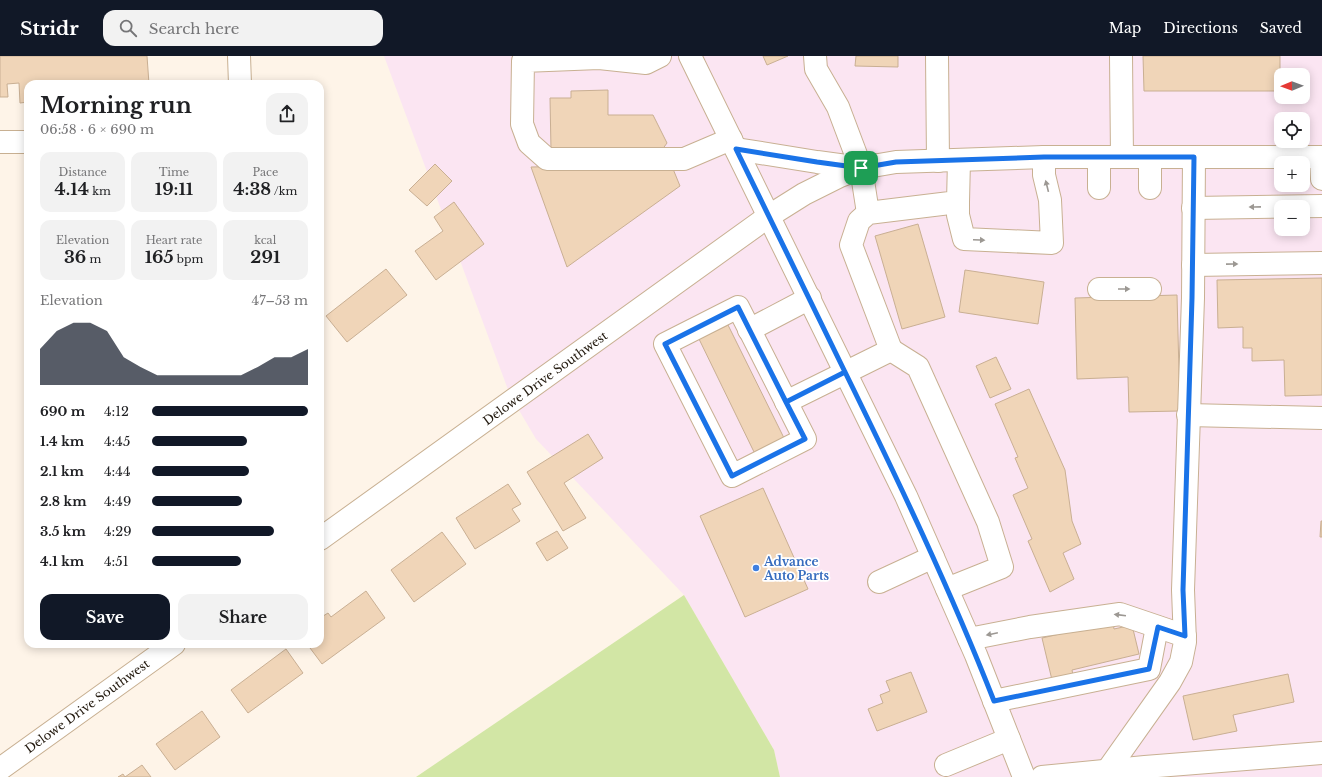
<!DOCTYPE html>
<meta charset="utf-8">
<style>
:root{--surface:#fff;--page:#f2f2f2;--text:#202124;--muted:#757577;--accent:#111827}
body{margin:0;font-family:"Libre Baskerville",serif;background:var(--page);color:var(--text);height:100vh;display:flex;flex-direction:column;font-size:15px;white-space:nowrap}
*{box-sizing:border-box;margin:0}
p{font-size:13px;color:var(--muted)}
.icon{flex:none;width:22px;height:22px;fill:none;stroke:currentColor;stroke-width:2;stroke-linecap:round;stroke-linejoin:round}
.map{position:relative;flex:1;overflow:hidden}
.drawer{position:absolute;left:24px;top:24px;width:300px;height:568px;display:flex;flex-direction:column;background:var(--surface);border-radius:12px;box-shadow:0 2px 10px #0003}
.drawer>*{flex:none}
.needle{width:26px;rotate:269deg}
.tools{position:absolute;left:1274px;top:12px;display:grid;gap:8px}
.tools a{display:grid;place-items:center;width:36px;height:36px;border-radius:8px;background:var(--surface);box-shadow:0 2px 10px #0003;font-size:20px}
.pin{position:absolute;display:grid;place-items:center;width:34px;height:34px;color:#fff;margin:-17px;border-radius:8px;box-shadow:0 2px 6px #0006}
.round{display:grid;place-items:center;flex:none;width:42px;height:42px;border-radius:12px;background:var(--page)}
.summary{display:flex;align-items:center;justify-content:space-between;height:68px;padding:0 16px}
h1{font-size:22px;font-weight:800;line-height:30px}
.metrics{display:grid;grid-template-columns:repeat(3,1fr);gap:6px;height:68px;padding:4px 16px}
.metrics div{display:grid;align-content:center;border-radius:10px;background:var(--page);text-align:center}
.metrics b{font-size:17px;font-weight:800}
.metrics small{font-size:11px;font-weight:400}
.metrics p{font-size:11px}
.chart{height:112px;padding:8px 16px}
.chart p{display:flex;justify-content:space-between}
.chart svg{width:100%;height:72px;margin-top:4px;fill:var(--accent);opacity:.7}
.action{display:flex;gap:8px;margin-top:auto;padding:8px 16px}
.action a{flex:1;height:46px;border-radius:12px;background:var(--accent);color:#fff;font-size:16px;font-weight:800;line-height:46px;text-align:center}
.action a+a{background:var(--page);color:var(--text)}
ul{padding:0 16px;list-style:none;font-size:13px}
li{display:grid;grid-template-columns:64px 48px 1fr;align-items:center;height:30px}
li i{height:10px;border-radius:5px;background:var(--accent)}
header{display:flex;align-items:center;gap:24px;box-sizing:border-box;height:56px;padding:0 20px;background:var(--accent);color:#fff}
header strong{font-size:19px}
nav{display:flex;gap:22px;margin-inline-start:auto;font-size:14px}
.search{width:280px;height:36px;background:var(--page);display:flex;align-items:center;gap:10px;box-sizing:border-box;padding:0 14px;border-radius:12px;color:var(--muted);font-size:15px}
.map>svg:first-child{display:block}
</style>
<header>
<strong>Stridr</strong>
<div class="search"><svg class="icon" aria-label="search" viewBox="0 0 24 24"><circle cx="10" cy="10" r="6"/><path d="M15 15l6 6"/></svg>Search here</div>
<nav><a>Map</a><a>Directions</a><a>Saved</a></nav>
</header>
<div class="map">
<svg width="1322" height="721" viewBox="0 0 1322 721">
<rect width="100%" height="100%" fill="#fef4e8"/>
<path fill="#fbe5f2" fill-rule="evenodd" d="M384,0H1322V721H780L774,694L684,539L536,383L510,339ZM1281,19H1303V41H1281ZM1281,63H1303V85H1281ZM1281,107H1303V129H1281ZM1281,151H1303V173H1281Z"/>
<path fill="#d2e6a5" d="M684,539L774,694L780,721H416Z"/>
<g fill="#f0d5b8" stroke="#c9af93">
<path d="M0,0H147L149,28H109V26L99,27V28H28V46L20,47L19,27L7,28L8,41H0Z"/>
<path d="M763,0H788L767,9Z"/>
<path d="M856,0H898V11L855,10Z"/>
<path d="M1143,0H1280V35H1144Z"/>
<path d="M608,34V59H653L667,87L659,98L551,94L550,42H571V35Z"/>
<path d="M435,108L452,125L427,150L409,134Z"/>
<path d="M671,108L680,130L567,211L531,111Z"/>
<path d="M454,146L484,188L436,224L415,195L443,175L434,161Z"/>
<path d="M918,168L945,261L902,273L875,180Z"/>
<path d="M386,213L407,239L347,286L326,260Z"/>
<path d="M965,214L1044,226L1038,268L959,256Z"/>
<path d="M1322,222V339L1285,340L1284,304L1252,305V292H1243V271L1218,272L1217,224Z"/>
<path d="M1177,239L1180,355L1129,356L1128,321L1077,323L1075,242Z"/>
<path d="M728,269L785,384L755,398L699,283Z"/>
<path d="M996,301L1011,333L990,342L976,310Z"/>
<path d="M1029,333L1065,414L1072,465L1081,488L1063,497L1074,523L1050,536L1028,485L1032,483L1013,439L1028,432L1015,402L1018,401L995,348Z"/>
<path d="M588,378L603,402L564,427L586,462L563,475L527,416Z"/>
<path d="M508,428L521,448L512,453L520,465L475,493L456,462Z"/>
<path d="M763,432L808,533L745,561L700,460Z"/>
<path d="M1321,465H1322V481H1320Z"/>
<path d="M557,475L568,492L547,505L536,487Z"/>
<path d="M442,476L466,508L414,546L391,514Z"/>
<path d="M366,535L385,562L322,608L307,588H320V562L328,557L331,561Z"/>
<path d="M1113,566L1114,573L1132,569L1139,598L1072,614L1073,619L1052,624L1042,582Z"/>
<path d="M286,593L303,617L248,657L231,634Z"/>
<path d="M911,616L927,656L877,675L868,653L883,647L880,639L890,635L886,625Z"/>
<path d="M1288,618L1294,646L1233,659L1237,675L1193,684L1183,640Z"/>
<path d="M202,655L220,681L175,714L156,688Z"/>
<path d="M142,709L151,721H118L123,718L125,721Z"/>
</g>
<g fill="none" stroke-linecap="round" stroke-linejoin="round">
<defs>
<g id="minor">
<path d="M239,0L240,28"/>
<path d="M660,0L646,7L599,2L523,5L522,68L529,87L547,103H684L731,83"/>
<path d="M815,0L816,13L838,51L861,112L868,157"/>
<path d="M937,0L938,105"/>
<path d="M1121,0L1122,101"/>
<path d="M0,86H28"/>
<path d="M1150,101V132"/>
<path d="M1321,101L1322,123"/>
<path d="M1099,132V101"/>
<path d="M958,146V159L964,183L1052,187L1050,144L1044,119V101"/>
<path d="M1193,152L1322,150"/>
<path d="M1193,209L1322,207"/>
<path d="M1099,233H1150"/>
<path d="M738,251L805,383L732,420L665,288Z"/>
<path d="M749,274L810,242"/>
<path d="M891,294L918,311L988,466L1002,511L947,533"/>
<path d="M786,346L891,294L851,189L859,165L868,157L958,146L959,104"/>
<path d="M1188,359L1322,362"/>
<path d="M320,483L769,160L804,138L840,120L861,112L896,106L1044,101H1322"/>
<path d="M879,526L933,501"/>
<path d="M969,583L1030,571L1120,558L1185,580"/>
<path d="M994,645L1149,613L1157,571"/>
<path d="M946,709L1009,683"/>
<path d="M0,713L174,588"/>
<path d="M1107,715L1170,626L1181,606L1185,586L1183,534L1193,242L1194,101"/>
<path d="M1042,721L1145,711L1322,697"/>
</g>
<g id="major">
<path d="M690,0L906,440L976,599L1024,721"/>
<path d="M736,93L817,106L861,112"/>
</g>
</defs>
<use href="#minor" stroke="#c8b092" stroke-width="24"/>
<use href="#major" stroke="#c8b092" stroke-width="24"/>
<use href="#minor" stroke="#fff" stroke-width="22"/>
<use href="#major" stroke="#fff" stroke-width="22"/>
</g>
<defs><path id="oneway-solid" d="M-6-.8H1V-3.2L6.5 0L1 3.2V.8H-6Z"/></defs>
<g fill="#9c9893">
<use href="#oneway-solid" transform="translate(1047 130) rotate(-104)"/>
<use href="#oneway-solid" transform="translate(1255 151) rotate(179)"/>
<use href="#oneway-solid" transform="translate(979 184) rotate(2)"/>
<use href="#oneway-solid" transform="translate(1232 208) rotate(-1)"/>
<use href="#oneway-solid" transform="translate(1124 233)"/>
<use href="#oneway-solid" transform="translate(1120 559) rotate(-173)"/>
<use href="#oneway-solid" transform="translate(992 578) rotate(168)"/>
</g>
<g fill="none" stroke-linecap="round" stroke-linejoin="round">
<defs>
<path id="route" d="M861,112L817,106L736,93L845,316L786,346L805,383L732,420L665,288L738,251L786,346L845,316C898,424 950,533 994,645L1149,613L1158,571L1185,580L1183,534L1192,242L1194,101H1044L896,106L861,112"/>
</defs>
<use href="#route" stroke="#fff" stroke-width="8"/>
<use href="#route" stroke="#1a73e8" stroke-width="5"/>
</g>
<circle fill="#3f7fe0" stroke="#fff" stroke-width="1.5" cx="756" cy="512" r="4"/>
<g text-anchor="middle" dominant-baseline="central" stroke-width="3.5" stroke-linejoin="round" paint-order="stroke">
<g font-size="12" fill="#241b10" stroke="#fff">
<text transform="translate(545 322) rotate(-36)">Delowe Drive Southwest</text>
<text transform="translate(87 650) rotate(-36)">Delowe Drive Southwest</text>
</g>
<g font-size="12" font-weight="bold" fill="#366cbe" stroke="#fff" text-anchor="start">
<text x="764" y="505">Advance<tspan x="764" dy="14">Auto Parts</tspan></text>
</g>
</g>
</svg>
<div class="tools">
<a><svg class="needle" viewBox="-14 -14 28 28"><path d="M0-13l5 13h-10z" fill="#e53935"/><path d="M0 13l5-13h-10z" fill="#757577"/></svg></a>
<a><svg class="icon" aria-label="locate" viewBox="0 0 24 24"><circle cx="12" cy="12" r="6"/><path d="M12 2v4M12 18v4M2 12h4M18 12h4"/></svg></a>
<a>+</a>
<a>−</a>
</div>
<div class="pin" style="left:861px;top:112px;background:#1e9e55"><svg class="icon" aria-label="arrive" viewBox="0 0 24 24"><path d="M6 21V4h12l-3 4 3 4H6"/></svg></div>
<section class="drawer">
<div class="summary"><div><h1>Morning run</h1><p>06:58 · 6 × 690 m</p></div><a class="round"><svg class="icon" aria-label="share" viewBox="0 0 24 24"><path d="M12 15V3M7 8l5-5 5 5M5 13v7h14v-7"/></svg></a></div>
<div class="metrics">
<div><p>Distance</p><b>4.14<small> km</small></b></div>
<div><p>Time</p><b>19:11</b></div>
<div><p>Pace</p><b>4:38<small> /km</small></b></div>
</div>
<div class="metrics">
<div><p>Elevation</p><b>36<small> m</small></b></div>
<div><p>Heart rate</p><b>165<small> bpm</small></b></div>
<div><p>kcal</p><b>291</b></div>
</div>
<div class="chart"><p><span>Elevation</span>47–53 m</p>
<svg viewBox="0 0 160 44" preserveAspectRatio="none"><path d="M0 44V22L10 11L20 6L30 6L40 11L50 27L60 33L70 38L80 38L90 38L100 38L110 38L120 38L130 33L140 27L150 27L160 22V44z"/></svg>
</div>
<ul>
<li><b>690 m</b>4:12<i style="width:100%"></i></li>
<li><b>1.4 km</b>4:45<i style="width:61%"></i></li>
<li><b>2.1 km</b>4:44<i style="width:62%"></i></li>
<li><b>2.8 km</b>4:49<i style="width:58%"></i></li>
<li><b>3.5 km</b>4:29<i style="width:78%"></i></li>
<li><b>4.1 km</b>4:51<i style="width:57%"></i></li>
</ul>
<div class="action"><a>Save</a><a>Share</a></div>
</section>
</div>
